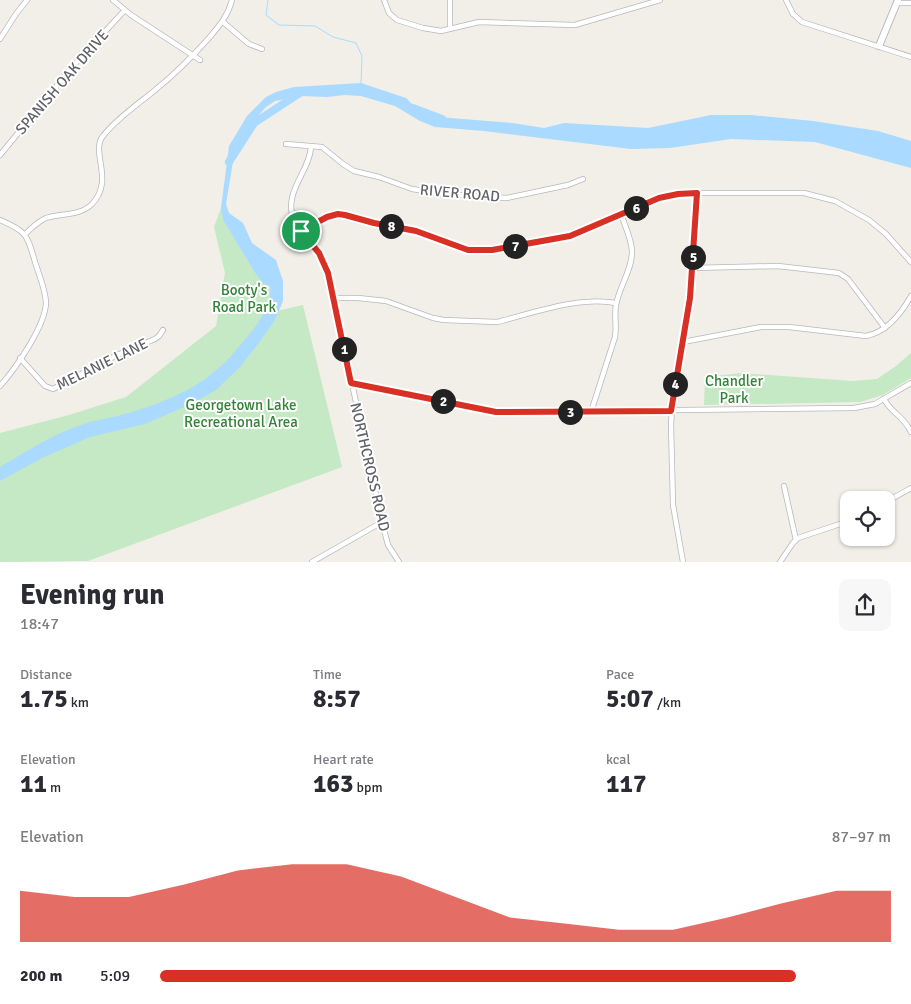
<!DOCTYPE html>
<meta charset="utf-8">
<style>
:root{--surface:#fff;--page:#f7f7f7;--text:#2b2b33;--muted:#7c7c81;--accent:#d93025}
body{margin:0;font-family:Signika,sans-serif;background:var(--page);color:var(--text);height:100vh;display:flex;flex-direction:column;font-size:19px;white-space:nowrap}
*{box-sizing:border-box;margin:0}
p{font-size:16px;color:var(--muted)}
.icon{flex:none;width:28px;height:28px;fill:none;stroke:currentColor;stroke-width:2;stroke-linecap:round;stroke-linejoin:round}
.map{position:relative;height:562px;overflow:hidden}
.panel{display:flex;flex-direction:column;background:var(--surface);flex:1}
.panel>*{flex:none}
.tools{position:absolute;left:840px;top:491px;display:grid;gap:10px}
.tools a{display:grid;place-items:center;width:55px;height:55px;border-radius:10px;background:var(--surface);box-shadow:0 1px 4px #0004;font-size:25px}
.pin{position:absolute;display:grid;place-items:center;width:42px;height:42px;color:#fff;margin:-21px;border:2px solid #fff;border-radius:50%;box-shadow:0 1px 5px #0007}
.km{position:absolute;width:25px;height:25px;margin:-12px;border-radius:50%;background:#222;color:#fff;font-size:14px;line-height:25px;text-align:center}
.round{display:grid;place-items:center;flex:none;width:52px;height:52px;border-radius:10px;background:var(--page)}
.headline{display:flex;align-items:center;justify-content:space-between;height:85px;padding:0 20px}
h1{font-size:28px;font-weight:800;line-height:38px}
.stats{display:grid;grid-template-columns:repeat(3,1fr);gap:8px;height:85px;padding:5px 20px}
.stats div{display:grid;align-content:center}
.stats b{font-size:25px;font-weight:800}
.stats small{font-size:14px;font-weight:400}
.stats p{font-size:14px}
.chart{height:140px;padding:10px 20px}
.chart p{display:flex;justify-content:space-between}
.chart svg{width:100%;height:90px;margin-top:5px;fill:var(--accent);opacity:.7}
ul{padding:0 20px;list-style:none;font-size:16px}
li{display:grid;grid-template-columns:80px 60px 1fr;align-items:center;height:38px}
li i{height:12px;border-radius:6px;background:var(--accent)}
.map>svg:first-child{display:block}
</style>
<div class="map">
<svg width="911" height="562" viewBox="0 0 911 562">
<rect width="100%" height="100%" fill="#f1efe8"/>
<g fill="#c5e8c5">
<path d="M221,208L223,220L255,273L270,286L271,293L263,314L303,305L342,467L88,561L0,562V433L69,415L126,397L216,326L225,273L214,227Z"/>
<path d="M911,353V378L883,395L860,402L704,405L705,377L741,373L852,381L877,379L896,366Z"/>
</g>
<path fill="#aadaff" d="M361,83L406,98L414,106L427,115L450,118L512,123L544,128L564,123L648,128L711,115H751L813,121L878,131L911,141V168L815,142L731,139L670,148L631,149L484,131L435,127L420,121L395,106L361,96L344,95L327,97L301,96L275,101L266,107L256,118L245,131L235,149L226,204L229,213L243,223L252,243L276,260L283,281V301L275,320L258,344L240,367L216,390L191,404L145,424L90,437L42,458L0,481V467C27,451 55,433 84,424C98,419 112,418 125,414C154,406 191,392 214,372C227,362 237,349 248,336C259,322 273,305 270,286L264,284L255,273L223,220L221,208L229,146L247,116L266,97L276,92L294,87Z"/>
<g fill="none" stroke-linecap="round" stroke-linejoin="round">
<path stroke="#aadaff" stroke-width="1" d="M268,0L266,15L279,25L315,26L333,37L356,43L362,56L361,83"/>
<g stroke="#aadaff" stroke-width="8">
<path d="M413,108L442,119"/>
<path d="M229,162L254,123L300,93"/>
</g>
<defs>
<g id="street">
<path d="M113,0L131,15L200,60"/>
<path d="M384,0L389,13L397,20L423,28L441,31L479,22L575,25L660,0"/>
<path d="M786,0L793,14L802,22L911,57"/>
<path d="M896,3H911"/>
<path d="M223,22L249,44L262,49"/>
<path d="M450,29V0"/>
<path d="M0,39L16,14L27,0"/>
<path d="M286,144L322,147L343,164L354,171L379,177L412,189L443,194L507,198L568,185L583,179"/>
<path d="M311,147C310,165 296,180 292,198C288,220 298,227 311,243C318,252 324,262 328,273L382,522L388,545L399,562"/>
<path d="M0,155L74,65L124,11"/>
<path d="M0,220C29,232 27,236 36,265C40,277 45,289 46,302C46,325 16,368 0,386"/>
<path d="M301,231L327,217L337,214L345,215L374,223L416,231L464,249L483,251L570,235L670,195L690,193H804L835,201L869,220L886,234L911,262"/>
<path d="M25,234C32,228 37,222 46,218C62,213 80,216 92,204C115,180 90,152 103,136C116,119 138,104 154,91C174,75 192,57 209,38C219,26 228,16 232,0"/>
<path d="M693,268L778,266L839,273L848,279L885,328"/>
<path d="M332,298H358L386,301L433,318L444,320L497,322C533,313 579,296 616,303"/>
<path d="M683,342L761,327H789L866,336C887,332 901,314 911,296"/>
<path d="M20,358L45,386L53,389L117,355L155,339L159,336L163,330"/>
<path d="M351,383L480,409L496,412H521L854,408L875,404L911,383"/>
<path d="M884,399C892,414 903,415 911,432"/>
<path d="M591,412L615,337C617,326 614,316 616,305C619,287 632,270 632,252C632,240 625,226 621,214"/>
<path d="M784,486L796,540"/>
<path d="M886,502L911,488"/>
<path d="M312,562L382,522"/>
<path d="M683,562L673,505L671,425L673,393L690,299L697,193"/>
<path d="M780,562L793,543L798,538L849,521"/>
</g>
<path id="secondary" d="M879,46L898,0"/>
</defs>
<use href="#street" stroke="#b5b8bc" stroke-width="6"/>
<use href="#secondary" stroke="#b6babf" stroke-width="8"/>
<use href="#street" stroke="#fff" stroke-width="4.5"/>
<use href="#secondary" stroke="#fff" stroke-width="6"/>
</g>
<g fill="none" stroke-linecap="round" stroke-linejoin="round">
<defs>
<path id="route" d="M697,193L690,298L671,411L496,412L351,383L328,273L319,253L301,231L327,217L338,214L345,215L374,223L416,231L468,250H492L570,236L659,198L678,194Z"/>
</defs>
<use href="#route" stroke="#fff" stroke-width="10"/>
<use href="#route" stroke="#d93025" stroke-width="6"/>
</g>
<g text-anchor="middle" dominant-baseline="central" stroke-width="4" stroke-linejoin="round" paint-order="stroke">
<g font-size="15" fill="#5f6368" stroke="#fff">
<text transform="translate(62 82) rotate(-49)">SPANISH OAK DRIVE</text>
<text transform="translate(460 193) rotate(5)">RIVER ROAD</text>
<text transform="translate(102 364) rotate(-26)">MELANIE LANE</text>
<text transform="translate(370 467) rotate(77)">NORTHCROSS ROAD</text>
</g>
<g font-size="15" fill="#348238" stroke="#fff">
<text x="244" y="290">Booty's<tspan x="244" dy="17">Road Park</tspan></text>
<text x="734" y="381">Chandler<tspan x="734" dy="17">Park</tspan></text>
<text x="241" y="405">Georgetown Lake<tspan x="241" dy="17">Recreational Area</tspan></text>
</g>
</g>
</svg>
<div class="tools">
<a><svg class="icon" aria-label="locate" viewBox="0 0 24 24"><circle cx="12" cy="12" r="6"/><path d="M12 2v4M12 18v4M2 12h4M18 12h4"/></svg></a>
</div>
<div class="pin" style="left:301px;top:231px;background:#1e9e55"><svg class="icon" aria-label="arrive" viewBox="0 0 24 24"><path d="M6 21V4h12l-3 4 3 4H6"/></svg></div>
<b class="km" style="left:344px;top:349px">1</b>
<b class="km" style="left:443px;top:401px">2</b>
<b class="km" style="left:570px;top:412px">3</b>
<b class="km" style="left:675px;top:384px">4</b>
<b class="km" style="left:693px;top:257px">5</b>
<b class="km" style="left:636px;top:208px">6</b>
<b class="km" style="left:515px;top:246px">7</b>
<b class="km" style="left:391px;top:226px">8</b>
</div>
<section class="panel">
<div class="headline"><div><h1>Evening run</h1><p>18:47</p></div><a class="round"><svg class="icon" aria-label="share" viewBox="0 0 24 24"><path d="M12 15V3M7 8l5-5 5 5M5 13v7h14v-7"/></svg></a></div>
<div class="stats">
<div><p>Distance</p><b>1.75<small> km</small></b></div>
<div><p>Time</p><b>8:57</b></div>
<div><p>Pace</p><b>5:07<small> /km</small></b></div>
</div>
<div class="stats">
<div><p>Elevation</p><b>11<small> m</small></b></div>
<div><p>Heart rate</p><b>163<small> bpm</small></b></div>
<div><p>kcal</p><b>117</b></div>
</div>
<div class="chart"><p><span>Elevation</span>87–97 m</p>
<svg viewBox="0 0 160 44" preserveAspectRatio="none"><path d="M0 44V19L10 22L20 22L30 16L40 9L50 6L60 6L70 12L80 22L90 32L100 35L110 38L120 38L130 32L140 25L150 19L160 19V44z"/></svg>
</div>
<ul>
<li><b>200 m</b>5:09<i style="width:87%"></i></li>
</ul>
</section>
